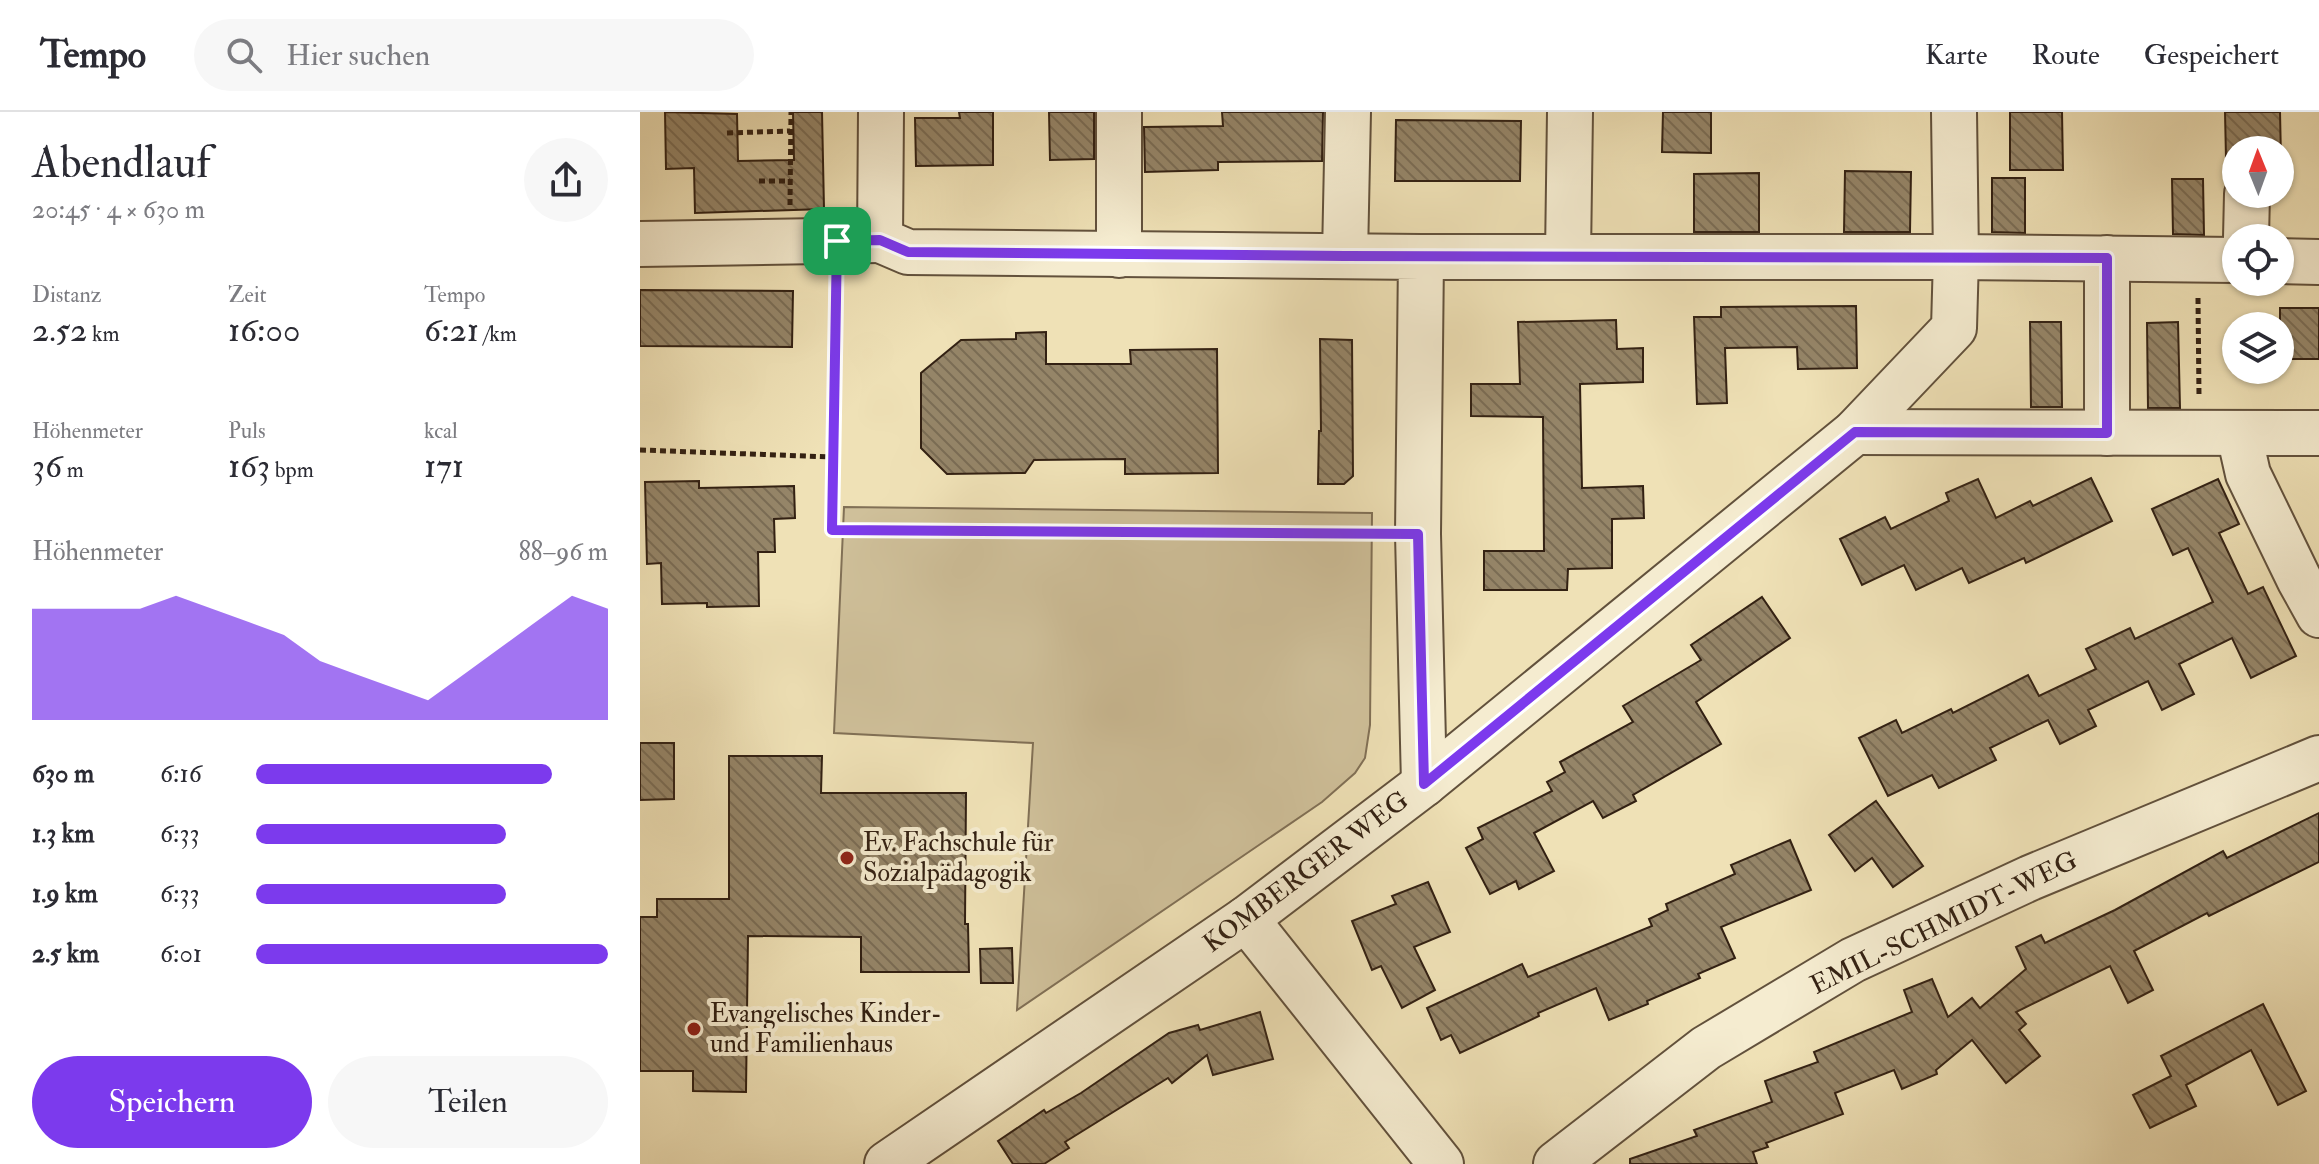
<!DOCTYPE html>
<html lang="de">
<meta charset="utf-8">
<style>
:root{--surface:#fff;--page:#f7f7f7;--text:#2b2b33;--muted:#7c7c81;--line:#e1e1e2;--accent:#7c3aed}
body{margin:0;font-family:"IM FELL Double Pica",serif;background:var(--page);color:var(--text);height:100vh;display:flex;flex-direction:column;font-size:30px;white-space:nowrap}
*{box-sizing:border-box;margin:0}
p{font-size:26px;color:var(--muted)}
.icon{flex:none;width:44px;height:44px;fill:none;stroke:currentColor;stroke-width:2;stroke-linecap:round;stroke-linejoin:round}
.map{position:relative;flex:1;overflow:hidden}
.drawer{display:flex;flex-direction:column;background:var(--surface);width:640px}
.drawer>*{flex:none}
.needle{width:52px;rotate:359deg}
.controls{position:absolute;left:1582px;top:24px;display:grid;gap:16px}
.controls a{display:grid;place-items:center;width:72px;height:72px;border-radius:50%;background:var(--surface);box-shadow:0 2px 6px #0004;font-size:40px}
.pin{position:absolute;display:grid;place-items:center;width:68px;height:68px;color:#fff;margin:-34px;border-radius:16px;box-shadow:0 4px 12px #0006}
.round{display:grid;place-items:center;flex:none;width:84px;height:84px;border-radius:42px;background:var(--page)}
.summary{display:flex;align-items:center;justify-content:space-between;height:136px;padding:0 32px}
h1{font-size:44px;font-weight:600;line-height:60px}
.metrics{display:grid;grid-template-columns:repeat(3,1fr);gap:12px;height:136px;padding:8px 32px}
.metrics div{display:grid;align-content:center}
.metrics b{font-size:34px;font-weight:600}
.metrics small{font-size:22px;font-weight:400}
.metrics p{font-size:22px}
.chart{height:224px;padding:16px 32px}
.chart p{display:flex;justify-content:space-between}
.chart svg{width:100%;height:144px;margin-top:8px;fill:var(--accent);opacity:.7}
.action{display:flex;gap:16px;margin-top:auto;padding:16px 32px}
.action a{flex:1;height:92px;border-radius:48px;background:var(--accent);color:#fff;font-size:32px;font-weight:600;line-height:92px;text-align:center}
.action a+a{background:var(--page);color:var(--text)}
ul{padding:0 32px;list-style:none;font-size:26px}
li{display:grid;grid-template-columns:128px 96px 1fr;align-items:center;height:60px}
li i{height:20px;border-radius:10px;background:var(--accent)}
header{display:flex;align-items:center;gap:48px;box-sizing:border-box;height:112px;padding:0 40px;background:var(--surface);border-bottom:2px solid var(--line)}
header strong{font-size:38px}
nav{display:flex;gap:44px;margin-inline-start:auto;font-size:28px}
.search{width:560px;height:72px;background:var(--page);display:flex;align-items:center;gap:20px;box-sizing:border-box;padding:0 28px;border-radius:44px;color:var(--muted);font-size:30px}
main{display:flex;flex:1;min-height:0}
.map>svg:first-child{display:block}
</style>
<header>
<strong>Tempo</strong>
<div class="search"><svg class="icon" aria-label="search" viewBox="0 0 24 24"><circle cx="10" cy="10" r="6"/><path d="M15 15l6 6"/></svg>Hier suchen</div>
<nav><a>Karte</a><a>Route</a><a>Gespeichert</a></nav>
</header>
<main>
<section class="drawer">
<div class="summary"><div><h1>Abendlauf</h1><p>20:45 · 4 × 630 m</p></div><a class="round"><svg class="icon" aria-label="share" viewBox="0 0 24 24"><path d="M12 15V3M7 8l5-5 5 5M5 13v7h14v-7"/></svg></a></div>
<div class="metrics">
<div><p>Distanz</p><b>2.52<small> km</small></b></div>
<div><p>Zeit</p><b>16:00</b></div>
<div><p>Tempo</p><b>6:21<small> /km</small></b></div>
</div>
<div class="metrics">
<div><p>Höhenmeter</p><b>36<small> m</small></b></div>
<div><p>Puls</p><b>163<small> bpm</small></b></div>
<div><p>kcal</p><b>171</b></div>
</div>
<div class="chart"><p><span>Höhenmeter</span>88–96 m</p>
<svg viewBox="0 0 160 44" preserveAspectRatio="none"><path d="M0 44V10L10 10L20 10L30 10L40 6L50 10L60 14L70 18L80 26L90 30L100 34L110 38L120 30L130 22L140 14L150 6L160 10V44z"/></svg>
</div>
<ul>
<li><b>630 m</b>6:16<i style="width:84%"></i></li>
<li><b>1.3 km</b>6:33<i style="width:71%"></i></li>
<li><b>1.9 km</b>6:33<i style="width:71%"></i></li>
<li><b>2.5 km</b>6:01<i style="width:100%"></i></li>
</ul>
<div class="action"><a>Speichern</a><a>Teilen</a></div>
</section>
<div class="map">
<svg width="1679" height="1052" viewBox="0 0 1679 1052">
<defs>
<pattern id="building-back-hatch" width="6" height="6" patternUnits="userSpaceOnUse" patternTransform="scale(2)"><rect width="6" height="6" fill="#958568"/><path d="M-1 5l2 2M0 0l6 6M5-1l2 2" fill="none" stroke="#7a6c54"/></pattern>
</defs>
<rect width="100%" height="100%" fill="#efe1b6"/>
<filter id="stains"><feTurbulence type="fractalNoise" baseFrequency=".0025" numOctaves="4"/><feColorMatrix values="0 0 0 0 .2 0 0 0 0 .09 0 0 0 0 .02 0 0 0 .5 -.17"/></filter>
<radialGradient id="worn" r=".72"><stop offset=".6" stop-color="#630" stop-opacity="0"/><stop offset="1" stop-color="#630" stop-opacity=".3"/></radialGradient>
<path fill="#cfc09a" stroke="#817056" stroke-width="2" d="M204,395L732,401L730,613L725,646L715,661L682,690L377,898L393,631L194,621Z"/>
<g fill="url(#building-back-hatch)" stroke="#332113" stroke-width="2">
<path d="M25,0L97,2L98,49L154,48L153,0H182L184,97L55,101L54,56L26,57Z"/>
<path d="M319,0H353V53L276,54L275,6H320Z"/>
<path d="M409,0H454V47L410,48Z"/>
<path d="M582,0H683L682,49L578,50V58L505,60L504,15L583,14Z"/>
<path d="M1023,0H1071V41L1022,40Z"/>
<path d="M1370,0H1422L1423,58H1370Z"/>
<path d="M1585,0H1640L1641,46L1640,38H1596V46H1586Z"/>
<path d="M756,8L881,9L880,69H755Z"/>
<path d="M1205,59L1271,60L1270,120H1204Z"/>
<path d="M1119,61V120H1054V62Z"/>
<path d="M1352,66H1385V121L1352,120Z"/>
<path d="M1532,67H1563L1564,123L1533,122Z"/>
<path d="M0,178L153,179L152,235L0,234Z"/>
<path d="M1216,194L1217,256L1158,257L1157,235L1085,236L1087,291L1057,292L1054,205H1081V195Z"/>
<rect x="1640" y="196" width="39" height="51"/>
<path d="M976,208L977,237L1003,236V270L940,272L942,376L1003,374L1004,406L972,407V456L928,457L927,478H844V439H904L903,305L831,304V272H880L878,210Z"/>
<path d="M1390,210H1421L1422,295H1391Z"/>
<path d="M1538,210L1540,296H1508L1507,211Z"/>
<path d="M406,220V252H491L490,238L577,237L578,361L485,362V347L394,348L385,361L307,362L281,336V261L321,228L376,227V221Z"/>
<path d="M680,227L712,228L713,364L704,372H678L679,319H681Z"/>
<path d="M1451,366L1472,409L1386,451L1384,446L1329,471L1322,456L1276,478L1264,453L1222,473L1200,427L1245,405L1251,417L1309,389L1306,381L1338,367L1356,406L1390,389L1393,394Z"/>
<path d="M1578,367L1599,412L1579,421L1608,482L1623,475L1656,544L1611,566L1592,526L1539,552L1554,582L1522,598L1508,569L1448,598L1456,614L1420,632L1408,608L1350,636L1356,648L1299,676L1292,663L1248,684L1219,626L1256,608L1262,621L1311,597L1313,601L1388,563L1399,584L1456,557L1446,537L1490,516L1495,527L1573,490L1548,436L1533,443L1512,397Z"/>
<path d="M59,369V376L154,374L155,406L134,407L135,440H118L119,494L67,495V491L22,492L21,451L7,452L5,370Z"/>
<path d="M1122,485L1150,526L1056,590L1081,632L993,683L996,689L963,706L953,689L894,721L914,759L879,777L876,769L850,782L826,736L843,727L838,716L912,679L907,670L925,660L920,650L993,610L983,594L1061,548L1051,533Z"/>
<path d="M0,631H34V687L0,688Z"/>
<path d="M89,644H182L181,681H326L325,812H328L329,860H221V825L108,824L106,980L53,979V959H0V805H17V787H89Z"/>
<path d="M1236,689L1283,754L1253,775L1232,746L1215,759L1189,723Z"/>
<path d="M1679,701V750L1569,804L1567,801L1494,839L1513,878L1488,891L1470,854L1376,900L1386,912L1379,918L1400,944L1366,971L1332,928L1296,958L1297,962L1262,977L1254,958L1195,981L1203,1002L1126,1031L1128,1035L1113,1040L1117,1052H990V1047L1057,1024L1054,1018L1132,990L1125,969L1178,950L1174,940L1272,900L1264,878L1292,867L1308,905L1332,886L1340,896L1386,857L1376,835L1401,823L1405,831L1475,798L1583,739L1587,746Z"/>
<path d="M1150,728L1171,778L1081,815L1095,846L1058,862L1060,866L1007,889L1008,892L969,908L956,876L898,901L899,904L820,941L811,923L801,928L787,896L882,852L888,865L1012,814L1009,807L1028,798L1026,792L1095,762L1091,753Z"/>
<path d="M788,770L810,820L774,835L795,878L762,896L741,854L732,858L712,809L756,792L752,784Z"/>
<path d="M372,836L373,871H341L340,837Z"/>
<path d="M1623,892L1666,979L1638,993L1611,938L1546,973L1556,994L1510,1016L1493,983L1531,964L1521,944Z"/>
<path d="M620,900L633,947L573,963L567,943L532,971L528,966L425,1030L429,1036L404,1052H373L358,1029L404,998L406,1001L441,981L529,921L558,913L560,918Z"/>
</g>
<g fill="none" stroke-linecap="round" stroke-linejoin="round">
<defs>
<g id="minor">
<path d="M241,0L240,128L268,140L781,145L778,422L784,672"/>
<path d="M1606,126L1607,82"/>
<path d="M0,132L240,128"/>
<path d="M479,143V0"/>
<path d="M928,143L930,0"/>
<path d="M705,144L708,0"/>
<path d="M781,145H1316L1314,0"/>
<path d="M1467,146V321"/>
<path d="M1640,149L1679,150"/>
<path d="M1215,320L1679,321"/>
<path d="M1599,322L1608,362L1659,467L1679,503"/>
<path d="M606,807L801,1052"/>
<path d="M247,1052L606,807L784,672L1215,320L1314,216L1316,145L1596,148"/>
<path d="M916,1052L1066,936L1213,848L1390,766L1679,646"/>
</g>
</defs>
<use href="#minor" stroke="#62513c" stroke-width="48"/>
<g stroke="#332113" stroke-width="5" stroke-dasharray="6 4" stroke-linecap="butt">
<path d="M87,21L150,19"/>
<path d="M119,69H150"/>
<path d="M150,93L151,0"/>
<path d="M1558,186L1559,284"/>
<path d="M0,338L192,345V418L738,422"/>
<path d="M192,345L196,166"/>
</g>
<use href="#minor" stroke="#f5ecd0" stroke-width="44"/>
</g>
<g fill="none" stroke-linecap="round" stroke-linejoin="round">
<defs>
<path id="route" d="M240,128L268,140L705,144L1467,146V321L1215,320L784,672L778,422L192,418L197,129Z"/>
</defs>
<use href="#route" stroke="#fff" stroke-width="16"/>
<use href="#route" stroke="#7c3aed" stroke-width="10"/>
</g>
<g fill="#8f2418" stroke="#f5ecd0" stroke-width="3">
<circle cx="207" cy="746" r="8"/>
<circle cx="54" cy="917" r="8"/>
</g>
<g text-anchor="middle" dominant-baseline="central" stroke-width="8" stroke-linejoin="round" paint-order="stroke">
<g font-size="26" fill="#332113" stroke="#f5ecd0" text-anchor="start">
<text x="223" y="731">Ev. Fachschule für<tspan x="223" dy="30">Sozialpädagogik</tspan></text>
<text x="70" y="902">Evangelisches Kinder-<tspan x="70" dy="30">und Familienhaus</tspan></text>
</g>
<g font-size="26" fill="#332113" stroke="#f5ecd0">
<text transform="translate(666 760) rotate(-37)">KOMBERGER WEG</text>
<text transform="translate(1304 811) rotate(-26)">EMIL-SCHMIDT-WEG</text>
</g>
</g>
<rect width="100%" height="100%" filter="url(#stains)"/>
<rect width="100%" height="100%" fill="url(#worn)"/>
</svg>
<div class="controls">
<a><svg class="needle" viewBox="-14 -14 28 28"><path d="M0-13l5 13h-10z" fill="#e53935"/><path d="M0 13l5-13h-10z" fill="#7c7c81"/></svg></a>
<a><svg class="icon" aria-label="locate" viewBox="0 0 24 24"><circle cx="12" cy="12" r="6"/><path d="M12 2v4M12 18v4M2 12h4M18 12h4"/></svg></a>
<a><svg class="icon" aria-label="layers" viewBox="0 0 24 24"><path d="M12 4l9 5-9 5-9-5zM3 14l9 5 9-5"/></svg></a>
</div>
<div class="pin" style="left:197px;top:129px;background:#1e9e55"><svg class="icon" aria-label="arrive" viewBox="0 0 24 24"><path d="M6 21V4h12l-3 4 3 4H6"/></svg></div>
</div>
</main>
